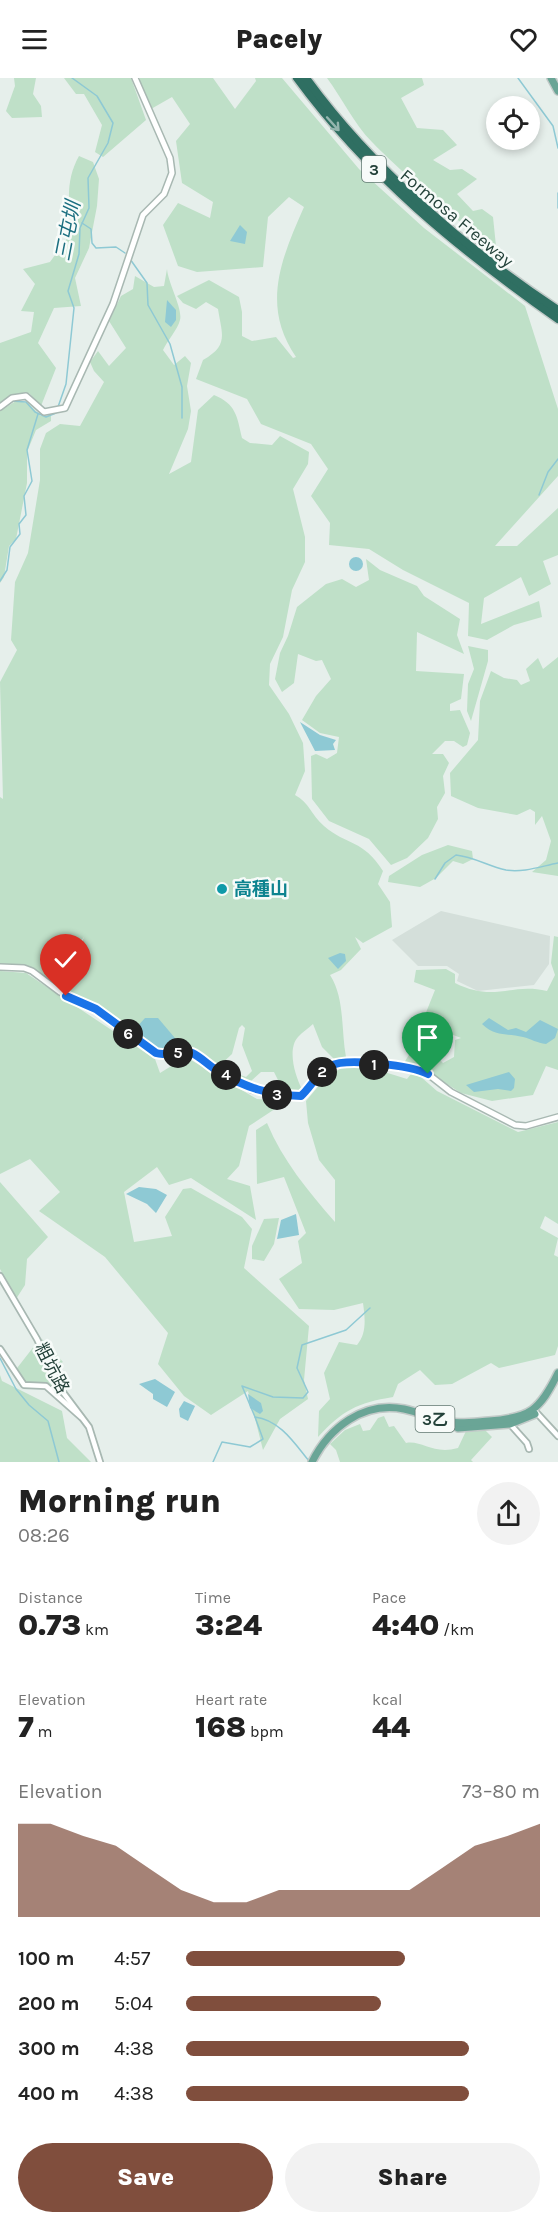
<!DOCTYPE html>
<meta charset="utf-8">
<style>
:root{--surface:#fff;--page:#f2f2f2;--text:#222;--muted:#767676;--accent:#804e3d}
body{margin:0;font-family:Karla,"Noto Sans TC",sans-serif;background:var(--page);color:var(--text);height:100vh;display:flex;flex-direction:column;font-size:22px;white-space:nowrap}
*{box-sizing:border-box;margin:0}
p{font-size:20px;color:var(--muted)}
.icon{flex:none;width:33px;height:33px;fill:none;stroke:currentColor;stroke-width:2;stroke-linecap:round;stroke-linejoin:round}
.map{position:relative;height:1384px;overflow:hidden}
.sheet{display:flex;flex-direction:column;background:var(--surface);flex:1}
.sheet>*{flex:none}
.tools{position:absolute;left:486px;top:18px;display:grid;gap:12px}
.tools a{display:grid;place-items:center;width:54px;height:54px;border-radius:50%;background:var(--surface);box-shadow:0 3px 9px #0003;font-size:30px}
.pin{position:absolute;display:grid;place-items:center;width:51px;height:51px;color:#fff;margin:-62px -26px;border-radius:50% 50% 50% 0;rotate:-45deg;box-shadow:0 0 6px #0007}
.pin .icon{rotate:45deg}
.km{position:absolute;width:30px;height:30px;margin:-15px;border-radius:50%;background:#222;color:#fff;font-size:16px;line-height:30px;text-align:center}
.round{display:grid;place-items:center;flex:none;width:63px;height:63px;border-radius:32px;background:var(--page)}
.overview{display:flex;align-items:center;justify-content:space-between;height:102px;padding:0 18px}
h1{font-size:33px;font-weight:800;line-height:45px}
.stats{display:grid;grid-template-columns:repeat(3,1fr);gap:9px;height:102px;padding:6px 18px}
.stats div{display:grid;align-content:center}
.stats b{font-size:30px;font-weight:800}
.stats small{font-size:16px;font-weight:400}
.stats p{font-size:16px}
.chart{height:168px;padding:12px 18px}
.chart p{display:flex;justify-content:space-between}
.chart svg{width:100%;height:108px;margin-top:6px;fill:var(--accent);opacity:.7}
.primary-button{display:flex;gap:12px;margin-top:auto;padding:12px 18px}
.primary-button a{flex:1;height:69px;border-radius:36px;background:var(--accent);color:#fff;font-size:24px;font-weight:800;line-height:69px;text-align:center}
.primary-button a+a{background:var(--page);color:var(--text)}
ul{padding:0 18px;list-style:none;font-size:20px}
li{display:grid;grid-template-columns:96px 72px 1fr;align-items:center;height:45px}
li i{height:15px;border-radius:8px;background:var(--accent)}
header{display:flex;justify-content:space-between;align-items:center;height:78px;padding:0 18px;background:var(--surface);font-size:27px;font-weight:800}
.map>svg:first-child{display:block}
</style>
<header><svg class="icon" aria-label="menu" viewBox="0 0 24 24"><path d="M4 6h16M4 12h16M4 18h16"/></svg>Pacely<svg class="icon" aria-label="heart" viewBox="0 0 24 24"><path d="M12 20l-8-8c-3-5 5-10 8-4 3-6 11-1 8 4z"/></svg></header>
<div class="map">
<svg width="558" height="1384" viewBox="0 0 558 1384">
<rect width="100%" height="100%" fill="#e6efeb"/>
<path fill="#d4dfda" d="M441,833L550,858L549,886L534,907L478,913L457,903L459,896L447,888H418L392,862Z"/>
<g fill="#bfe0c8">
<path d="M14,0H36L33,16L41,28L42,39L12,40L6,33L15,8Z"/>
<path d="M64,0H131L146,42L103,79L95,74L102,47L84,16H76Z"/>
<path d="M140,0H213L235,31L256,3L255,0H282L359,91L424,150L525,228L558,331V398L495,468H517L558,430V477L543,483L551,506L529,518L521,499L484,520L481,546L539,523L542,539L514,547L487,562L468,558L469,525L403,492L369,471L329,467L330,445L311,418L328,391L311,366L261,346L247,321L196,301L203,282C229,267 222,257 218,231L206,224L196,231L183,225L177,218L209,202L239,219L242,234V258L252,263L276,259L293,280L296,279C261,228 281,181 304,129L289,119L268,139L263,189L197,194L178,188L163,147L178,125L210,140L213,124L182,105L176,63L190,46L172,19L151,31L139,5Z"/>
<path d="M327,0H422L424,7L401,20L417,50L443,52L457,67L433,82L450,92L462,91L477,101L457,116L473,133L482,131L493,139L496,168C479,165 388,81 372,64C354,46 342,20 327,0Z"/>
<path d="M79,78L93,84L99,101L97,128L89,170L75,200L81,228L54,230L38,265L56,290L41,328L29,315L10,318L0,325V265L31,254L34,234L21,233L35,206L23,191L50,184L74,151C67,127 66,101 79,78Z"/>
<path d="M167,191C168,205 183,231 180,242C178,251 167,263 163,272L174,287L185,278L191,285L187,308L191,333L188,351L169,396L191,384L198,332L214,317C236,326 237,338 242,360L250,365L272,367L280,358L309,374L308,386L293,411L305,459V484L292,512L283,559L270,586L269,607L289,636L303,665L305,693L295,717C309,724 312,738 324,748C347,768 363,761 383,793L378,806L390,824L392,849L363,865L355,859L361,871L341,892L330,897C345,920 341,953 346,979L335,982L322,969L313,946C309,950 302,954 298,959C287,971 295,998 302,1011L297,1015L283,1012L274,994H261L251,1003L230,998L226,992L246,999L252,993L242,967L245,950L242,947L239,950L232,976L217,990C208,983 194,969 182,971C172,973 167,976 157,973L75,920L63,902L70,889L75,899L83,897L78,875L84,859L62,887L45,901L25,888H0V719L3,721L0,604L17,572L11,562L15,504L28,475L40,402V371L46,355L60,346L80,348L104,304L94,293L90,284L98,273L109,288L126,270L109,243L121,218L133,211L135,198L154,209L164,208Z"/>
<path d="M16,323L28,325L41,338L51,337V343L36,352L27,374V405L16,461L9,468L4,499L0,505V333Z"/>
<path d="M366,481L380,492L417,508L424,518L460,541L457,557L464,576L417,554L416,593L464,596L461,621L450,626V633L460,632L470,655L467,667L463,669L454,663H445L432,676H443L449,685L443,698L445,715L437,729L438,741L428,760L407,780L391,787L369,761L329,743L312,721L311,678L316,676L327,681L337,675L339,659L320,655L302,642L316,618L331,601L322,582L316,583L298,576L294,605L282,614L275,601L280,575L288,558L297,529L326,506L342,501L356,509L369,502Z"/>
<path d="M468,568L488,572V583L471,643L467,633L468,606L474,591Z"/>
<path d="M558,579V798L532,794L546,782L551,763L542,738L535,747V734L530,731L517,737L478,730L451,718L450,695L478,662L480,623L491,593L504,600L517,602L521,607L530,603L526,591L538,580L543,591Z"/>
<path d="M448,767L472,773L473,781L463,786L453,783L436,800L420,809L388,804L389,798L422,777Z"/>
<path d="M554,858L558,859V992L546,988L533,1017L492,1023L461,1015L419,988L404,985L410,975L425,967L443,985L454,979L455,962L461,960L443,953L425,963V937L435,912L414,904L416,892L446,891L455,896V905C495,925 511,904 547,913L555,897L551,885Z"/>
<path d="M0,893L26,895L155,981L160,995L186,979L257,1021L287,1023L249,1048L239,1088L227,1101L250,1108L256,1142L191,1100L169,1107L157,1089L124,1114L134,1164L172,1158L165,1139L183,1111L191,1110L242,1139L252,1151L244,1190L309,1248L304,1302L308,1321L280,1341L263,1372L248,1313L211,1337L184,1318L158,1286L168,1255L105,1179L39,1133L60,1114L30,1081L0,1096Z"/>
<path d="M345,988L378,992L407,1001L411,996L421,999L437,1013L518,1054L558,1044V1146L545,1138L540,1150L558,1160L554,1177L558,1179V1268L555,1277L499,1290L491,1285L452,1306L435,1307L420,1292L398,1306L393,1319C357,1325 343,1332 318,1359L319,1333L330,1321L324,1295L339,1264L357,1267C367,1255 365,1240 363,1225L334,1232L299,1231L279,1201L302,1185L298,1163L306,1155L284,1099L257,1106L256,1052L267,1045C283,1083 308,1113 335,1144V1102L319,1082L308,1045L306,1023L326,999Z"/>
<path d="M0,1104L48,1159L27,1181L25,1207L16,1221L0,1191Z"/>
<path d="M279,1140L274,1166L264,1183L252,1181V1168L264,1141Z"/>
<path d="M41,1260L63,1284L53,1289Z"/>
<path d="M35,1267L53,1303L75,1331L73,1334C66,1325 56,1309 44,1306C29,1301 27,1310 14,1294Z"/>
<path d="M0,1297L2,1303L62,1333L67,1360L91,1384H0Z"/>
<path d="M384,1338L389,1349L394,1348L406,1365C422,1362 433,1377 458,1370L466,1353L485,1352L492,1359L471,1382L473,1384H340L336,1372L330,1366L345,1352L360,1346L363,1353L370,1352L378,1340Z"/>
</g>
<g fill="#8ec9d4">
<path d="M240,147L247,154L245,166L230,163Z"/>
<path d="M167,222L176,232V242L171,249L165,244Z"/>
<circle cx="356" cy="486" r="7"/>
<path d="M300,644L320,657L336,662L333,666L335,672L315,673Z"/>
<path d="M340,875L345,876L346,883L338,891L328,880Z"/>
<path d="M145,940H158L180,966L177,970L163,974L139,958L136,950Z"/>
<path d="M489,940L508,952L516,950L526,954L540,942L558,951L555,960L546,966C537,965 531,961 523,959C507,955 495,959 482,946Z"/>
<path d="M509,994L515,1001L514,1010L511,1013L498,1011L474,1014L466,1007Z"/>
<path d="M139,1109L156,1111L167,1117L156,1135L147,1126L126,1116Z"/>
<path d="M296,1136L299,1157L277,1161L281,1142Z"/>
<path d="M155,1301L175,1314L167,1329L153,1321V1316L139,1306Z"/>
<path d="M248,1316L261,1325L263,1333L260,1336L250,1330Z"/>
<path d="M184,1323L195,1328L188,1343L180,1339L179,1331Z"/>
</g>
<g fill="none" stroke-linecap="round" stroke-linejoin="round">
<g stroke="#8ec9d4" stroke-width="1.5">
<path d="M518,0L553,48L558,70"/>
<path d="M558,115V130"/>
<path d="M82,145L91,151L92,165L96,170L116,169L125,175"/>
<path d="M130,181L147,205L148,227L170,266L182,309V340"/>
<path d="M12,323L26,324L35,334L46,339L56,335"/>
<path d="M58,329L66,306L74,230L68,213L79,176L80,150L89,130L88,100L108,65L113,45L97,18L72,0"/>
<path d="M539,417L548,394L558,381"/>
<path d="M0,503L7,492L10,469L20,456L19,446L26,437L24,418L32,403L27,372L38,336"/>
<path d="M435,801L445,785L456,777C474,779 488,788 506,792C523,795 542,788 558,785"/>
<path d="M0,1280L16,1311L29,1327L48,1343L59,1384"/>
<path d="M255,1339L242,1308L273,1319L303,1320L308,1314L297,1290L302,1267L346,1252L370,1230"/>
<path d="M213,1384L222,1364L250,1369L263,1361L255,1339C280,1342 295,1366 309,1383"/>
</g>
<defs>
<g id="minor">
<path d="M0,1198L37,1261L62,1313L89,1349L100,1384"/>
<path d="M0,1271L24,1307L46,1308L81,1339"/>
<path d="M534,1332L558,1358"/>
<path d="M510,1346L527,1365L529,1371"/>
</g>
<g id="tertiary">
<path d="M0,329L12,320L26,318L44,334L65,330L113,226L143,137L164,116L172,95L170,80L135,0"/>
<path d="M0,889L24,890L32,893L60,914L105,936L156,975L166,977L185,973L192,975L252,1012L301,1018L320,995L337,985L351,983L413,990L428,996L451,1014L515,1047L526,1048L558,1039"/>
</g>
<g id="primary">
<path d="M551,0L558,13"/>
<path d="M458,1350L510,1346L535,1336"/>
<path d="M312,1384C329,1350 363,1323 404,1331C419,1334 433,1341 448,1344C461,1346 475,1344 489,1343C530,1340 540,1332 558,1295"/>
</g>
<g id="motorway">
<path d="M297,0C368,97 460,172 558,241"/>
<path d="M306,0C370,89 467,172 558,232"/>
</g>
</defs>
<use href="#minor" stroke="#a8b8b2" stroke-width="8"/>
<use href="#tertiary" stroke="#a8b8b2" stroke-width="8"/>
<use href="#primary" stroke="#c2cac8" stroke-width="10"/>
<use href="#motorway" stroke="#c2cac8" stroke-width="11"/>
<use href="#minor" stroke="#fff" stroke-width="4.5"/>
<use href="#tertiary" stroke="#fff" stroke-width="5"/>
<use href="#primary" stroke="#6aa596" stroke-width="7"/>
<use href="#motorway" stroke="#2f6f62" stroke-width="8"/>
</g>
<defs><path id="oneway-shaft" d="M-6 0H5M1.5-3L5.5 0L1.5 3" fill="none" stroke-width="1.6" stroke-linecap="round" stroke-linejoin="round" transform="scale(1.5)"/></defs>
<use stroke="#93b5ae" href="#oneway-shaft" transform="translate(333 46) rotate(48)"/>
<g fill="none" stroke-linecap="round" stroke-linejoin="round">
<defs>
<path id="route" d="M66,918L96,931L156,975C168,979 180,970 192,975C201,979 209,988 218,993C246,1010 269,1017 301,1018C311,1009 318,994 330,988C347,979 412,988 428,996"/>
</defs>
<use href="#route" stroke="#fff" stroke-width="12"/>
<use href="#route" stroke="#1a73e8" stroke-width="8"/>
</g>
<circle fill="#0f9aa8" stroke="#f7fbf9" stroke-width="2" cx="222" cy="811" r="6"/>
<g text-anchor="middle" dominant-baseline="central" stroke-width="5" stroke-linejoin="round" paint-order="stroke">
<g fill="#f7fbf9" stroke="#637a73" stroke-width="1.5">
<rect x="362" y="78" width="24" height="26" rx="4.5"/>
<rect x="415.5" y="1328" width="39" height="26" rx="4.5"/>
</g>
<g font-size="16" font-weight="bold" fill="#24423a">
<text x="374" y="91">3</text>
<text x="435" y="1341">3乙</text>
</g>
<g font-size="18" fill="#24423a" stroke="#f7fbf9">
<text transform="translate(457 140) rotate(40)">Formosa Freeway</text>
<text transform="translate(52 1290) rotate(63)">粗坑路</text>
</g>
<g font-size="18" font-weight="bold" fill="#0d838f" stroke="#f7fbf9" text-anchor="start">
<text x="234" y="811">高種山</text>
</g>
<g font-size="20" font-style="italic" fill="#1c6f80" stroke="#f7fbf9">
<text transform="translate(68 153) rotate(-79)">三屯圳</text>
</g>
</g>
</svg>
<div class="tools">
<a><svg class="icon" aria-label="locate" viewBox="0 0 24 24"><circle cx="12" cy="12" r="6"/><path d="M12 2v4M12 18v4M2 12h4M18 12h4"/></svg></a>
</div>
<div class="pin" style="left:428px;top:996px;background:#1e9e55"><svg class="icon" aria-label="arrive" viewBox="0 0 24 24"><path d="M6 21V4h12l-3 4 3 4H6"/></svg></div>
<div class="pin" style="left:66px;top:918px;background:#d93025"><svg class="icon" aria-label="check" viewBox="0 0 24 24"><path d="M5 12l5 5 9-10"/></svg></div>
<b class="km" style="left:374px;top:987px">1</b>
<b class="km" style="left:322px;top:994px">2</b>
<b class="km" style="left:277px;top:1017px">3</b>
<b class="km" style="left:226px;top:997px">4</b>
<b class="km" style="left:178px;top:975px">5</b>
<b class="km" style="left:128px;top:956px">6</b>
</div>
<section class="sheet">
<div class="overview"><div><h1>Morning run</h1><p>08:26</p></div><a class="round"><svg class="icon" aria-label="share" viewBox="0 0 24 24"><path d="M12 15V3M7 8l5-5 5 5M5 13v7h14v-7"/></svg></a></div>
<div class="stats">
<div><p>Distance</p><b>0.73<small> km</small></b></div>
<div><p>Time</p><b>3:24</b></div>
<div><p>Pace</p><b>4:40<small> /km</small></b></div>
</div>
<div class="stats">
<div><p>Elevation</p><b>7<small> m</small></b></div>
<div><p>Heart rate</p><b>168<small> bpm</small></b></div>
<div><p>kcal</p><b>44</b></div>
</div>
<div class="chart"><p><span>Elevation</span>73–80 m</p>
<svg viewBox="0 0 160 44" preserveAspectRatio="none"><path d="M0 44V6L10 6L20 11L30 15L40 24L50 33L60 38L70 38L80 33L90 33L100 33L110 33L120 33L130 24L140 15L150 11L160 6V44z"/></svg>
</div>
<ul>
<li><b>100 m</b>4:57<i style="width:62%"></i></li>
<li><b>200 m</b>5:04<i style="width:55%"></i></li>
<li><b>300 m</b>4:38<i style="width:80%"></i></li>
<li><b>400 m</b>4:38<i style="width:80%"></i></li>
</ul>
<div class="primary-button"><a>Save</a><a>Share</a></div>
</section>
